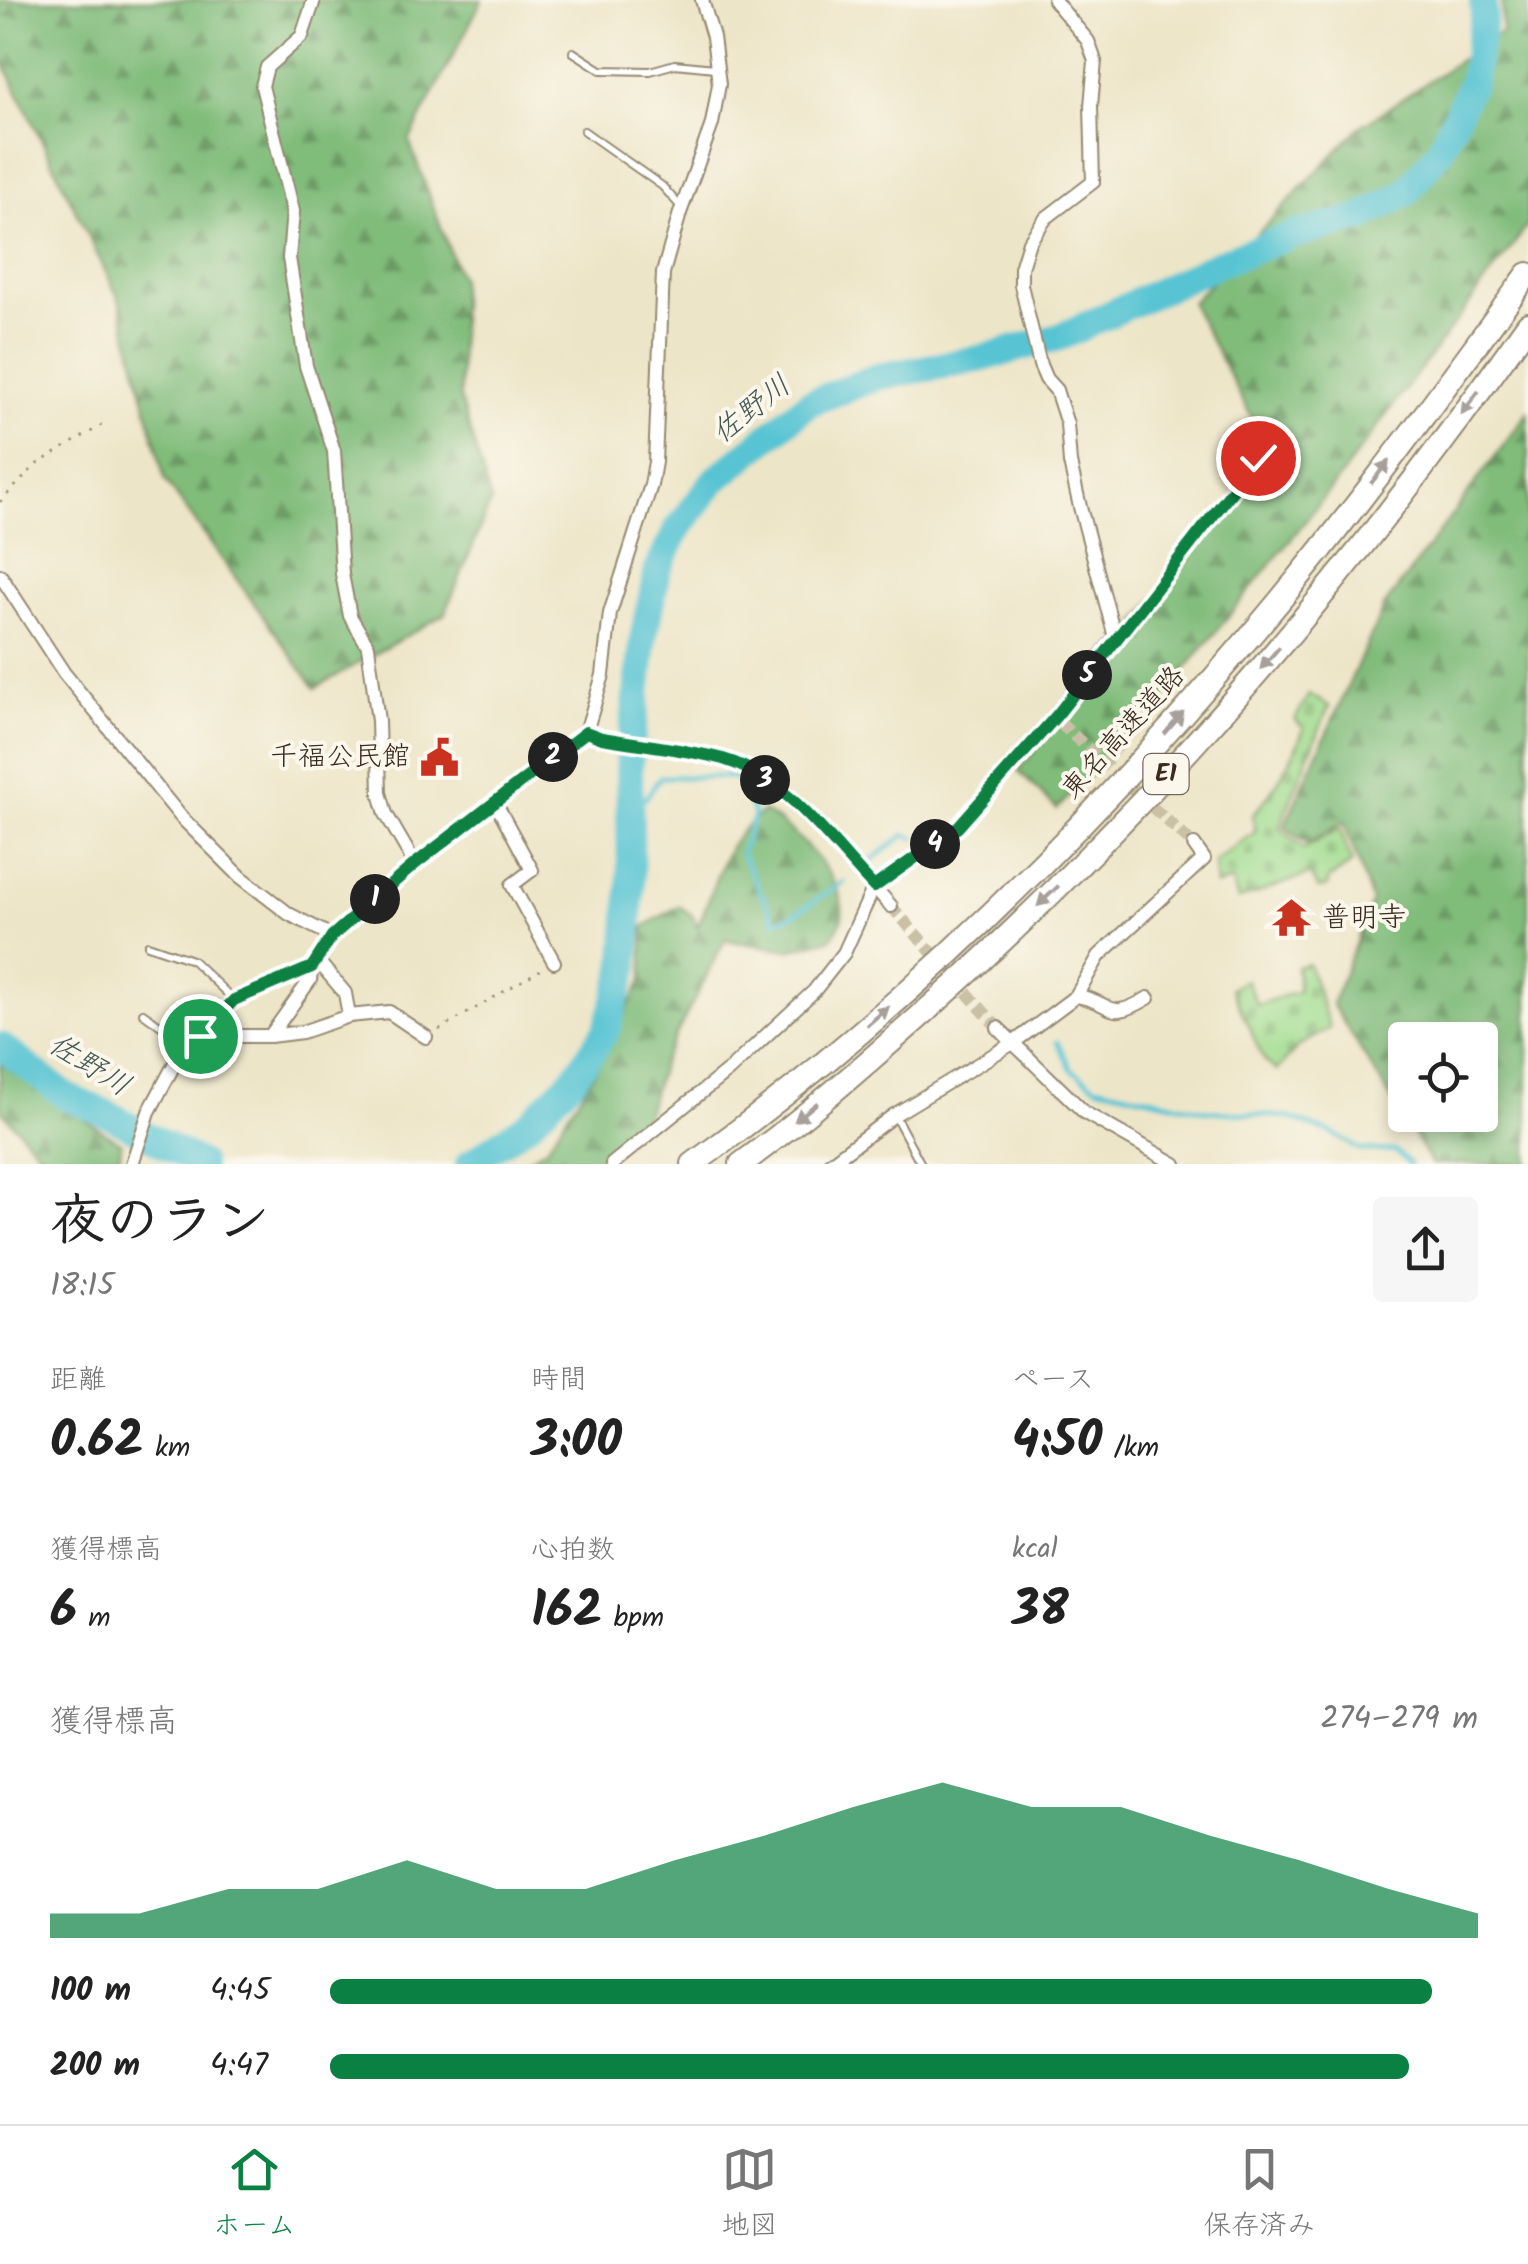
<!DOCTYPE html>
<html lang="ja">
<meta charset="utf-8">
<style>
:root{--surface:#fff;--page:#f6f6f6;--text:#222;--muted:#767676;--line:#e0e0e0;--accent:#0b8043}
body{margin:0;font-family:Kalam,"Klee One",sans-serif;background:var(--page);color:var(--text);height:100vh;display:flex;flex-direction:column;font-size:38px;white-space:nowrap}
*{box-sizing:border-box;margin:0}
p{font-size:32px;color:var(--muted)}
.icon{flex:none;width:55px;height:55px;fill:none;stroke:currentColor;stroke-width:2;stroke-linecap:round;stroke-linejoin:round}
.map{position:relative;height:1164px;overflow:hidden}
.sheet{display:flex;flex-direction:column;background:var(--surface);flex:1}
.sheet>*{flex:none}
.tools{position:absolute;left:1388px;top:1022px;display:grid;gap:20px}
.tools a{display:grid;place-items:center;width:110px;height:110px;border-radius:10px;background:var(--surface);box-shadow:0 5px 15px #0003;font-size:50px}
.pin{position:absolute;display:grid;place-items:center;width:85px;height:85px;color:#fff;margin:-42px;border:5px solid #fff;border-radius:50%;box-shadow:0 2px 10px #0007}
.km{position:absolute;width:50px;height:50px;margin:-25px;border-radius:50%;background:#222;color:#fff;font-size:28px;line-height:50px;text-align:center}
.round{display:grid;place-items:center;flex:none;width:105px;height:105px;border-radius:10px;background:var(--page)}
.head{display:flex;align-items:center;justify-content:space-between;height:170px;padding:0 50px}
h1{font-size:55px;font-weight:700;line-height:75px}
.metrics{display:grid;grid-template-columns:repeat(3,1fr);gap:15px;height:170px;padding:10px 50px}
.metrics div{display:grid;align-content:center}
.metrics b{font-size:50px;font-weight:700}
.metrics small{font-size:28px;font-weight:400}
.metrics p{font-size:28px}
.chart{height:280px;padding:20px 50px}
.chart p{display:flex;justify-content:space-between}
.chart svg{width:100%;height:180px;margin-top:10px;fill:var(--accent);opacity:.7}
ul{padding:0 50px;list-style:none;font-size:32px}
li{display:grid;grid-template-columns:160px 120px 1fr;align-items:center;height:75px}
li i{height:25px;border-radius:12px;background:var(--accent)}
.tabs{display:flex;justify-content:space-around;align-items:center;height:140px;border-top:2px solid var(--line);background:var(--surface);font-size:28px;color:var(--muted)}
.tabs a{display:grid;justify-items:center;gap:5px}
.tabs .active{color:var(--accent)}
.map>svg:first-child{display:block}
</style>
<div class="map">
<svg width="1528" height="1164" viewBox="0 0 1528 1164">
<defs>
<pattern id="forest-firs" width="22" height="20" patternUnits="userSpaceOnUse" patternTransform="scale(2.5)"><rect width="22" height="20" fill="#80bc7a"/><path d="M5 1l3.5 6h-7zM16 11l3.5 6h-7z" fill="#6a9963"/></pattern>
<pattern id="cemetery-stones" width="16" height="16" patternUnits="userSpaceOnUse" patternTransform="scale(2.5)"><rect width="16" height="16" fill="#a0dc8f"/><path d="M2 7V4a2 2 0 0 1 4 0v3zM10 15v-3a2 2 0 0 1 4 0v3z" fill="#8bbd7b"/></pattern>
</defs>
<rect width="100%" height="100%" fill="#fbf7ec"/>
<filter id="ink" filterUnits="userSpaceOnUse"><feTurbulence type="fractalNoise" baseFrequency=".01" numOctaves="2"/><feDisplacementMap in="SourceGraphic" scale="20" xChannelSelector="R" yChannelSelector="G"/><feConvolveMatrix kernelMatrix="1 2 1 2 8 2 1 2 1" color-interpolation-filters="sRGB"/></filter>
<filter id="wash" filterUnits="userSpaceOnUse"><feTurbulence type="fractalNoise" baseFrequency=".0048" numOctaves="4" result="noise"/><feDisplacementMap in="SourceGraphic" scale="40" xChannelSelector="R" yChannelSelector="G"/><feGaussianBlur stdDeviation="2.25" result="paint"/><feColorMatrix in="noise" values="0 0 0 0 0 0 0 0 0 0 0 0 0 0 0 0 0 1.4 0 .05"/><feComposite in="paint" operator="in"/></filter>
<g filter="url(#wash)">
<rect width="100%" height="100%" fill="#ede5c7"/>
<g fill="url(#forest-firs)" stroke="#5e734c" stroke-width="2.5" fill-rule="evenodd">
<path d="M0,0H482L409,141L460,279V398L491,501L445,614L315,688L165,480L119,299L0,55Z"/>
<path d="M1502,0H1528V225L1324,498L1164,696L1057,809L1018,771L1271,454L1191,303L1360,127L1502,32Z"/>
<path d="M1528,412V1164H1432L1332,1004L1372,901L1344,822L1308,844L1284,827L1384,607ZM1405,1040H1480V1115H1405Z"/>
<path d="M764,811C794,830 847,878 842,917C841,924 835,933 831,939L788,950L725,940L663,1060L645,1119L603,1164H521L546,1148L592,1077L643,979V927L679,906L693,916L697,927C721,878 716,847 764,811Z"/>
<path d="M0,1064L121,1143L119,1164H49L0,1109Z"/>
</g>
<g fill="url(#cemetery-stones)" stroke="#6e8356" stroke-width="2.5">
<path d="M1309,694L1329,706L1279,828L1304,849L1340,828L1352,863L1328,880V886L1318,889L1310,874L1238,900L1232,881L1216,886L1214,862L1256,831L1252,816C1275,788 1292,763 1304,728L1295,720Z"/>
<path d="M1308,964L1330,1028L1300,1045L1276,1071L1264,1060L1231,988L1246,980L1257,1005L1299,991L1296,967Z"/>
</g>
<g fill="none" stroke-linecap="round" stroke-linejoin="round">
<g stroke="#59c4d3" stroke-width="5">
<path d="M629,797L646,798L660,777H735L743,786L754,815L741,853L775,921L793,915L844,882"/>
<path d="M867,864L905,835L914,838"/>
<path d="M1057,1042L1072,1070L1096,1086L1208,1111L1287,1117L1332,1133L1360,1150L1395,1151L1410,1164"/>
</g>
<g stroke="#59c4d3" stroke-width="28">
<path d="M0,1046L67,1097L110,1115L200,1164"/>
<path d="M469,1164L529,1123L574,1078L607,1029L625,970L631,887L629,764L644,634L658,569L677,530L713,482L809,403L877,377L979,359L1063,336L1217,264L1293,235L1361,218L1406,193L1440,150L1472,82L1484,15L1483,0"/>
</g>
</g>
</g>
<g filter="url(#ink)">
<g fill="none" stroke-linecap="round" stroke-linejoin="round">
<g stroke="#c9c0a5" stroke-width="12" stroke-dasharray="12 6" stroke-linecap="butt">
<path d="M1060,723L1194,845"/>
<path d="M891,906L942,964"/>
<path d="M955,979L998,1028"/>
</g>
<defs>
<g id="lane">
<path d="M573,52L601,70L650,71L675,64L715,68"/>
<path d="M584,131L662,186L681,207"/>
<path d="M148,945L192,960L233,999"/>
<path d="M143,1013L190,1047"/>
<path d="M895,1116L921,1164"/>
</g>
<g id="street">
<path d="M314,0L302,36L267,67L262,86L293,211L289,258L306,366L334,451L342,574L350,616L368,646L378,721L380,793L386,814L415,864"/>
<path d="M0,575L64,673L181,817L241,877L289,914L332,936"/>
<path d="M586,732L602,739C640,744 688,749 724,760C785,777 849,859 891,906"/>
<path d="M495,802L532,870L512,885L554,962"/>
<path d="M317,960L345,993L349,1016"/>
<path d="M1076,996C1114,1001 1105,1024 1148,998"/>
<path d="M998,1028L1085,1113L1175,1164"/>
<path d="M201,1036H270L302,1032L349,1016L389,1012L426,1037"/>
<path d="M270,1036L310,980L312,967"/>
<path d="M132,1164L149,1112L175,1063L220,1012L234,999L312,967L332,936L415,864L586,732L603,675L610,613L651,485L655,462L663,273L680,213L712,124L719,84L713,37L702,0"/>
<path d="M612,1164L729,1070L814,991L844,953L874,887L958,827L1057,713L1115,637L1080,507L1070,463L1067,424L1056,390L1046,379L1040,365L1021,285V268L1029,242L1046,218L1093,182L1091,106L1095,61L1088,41L1054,0"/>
<path d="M829,1164L894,1115L1013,1043L1076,996L1099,956L1204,859L1194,845"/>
</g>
<g id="highway">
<path d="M693,1164C894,1019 1072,845 1232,657C1338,535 1433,404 1528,274"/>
<path d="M741,1164C806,1117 867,1063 927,1010C1155,807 1353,573 1528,324"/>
</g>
</defs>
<use href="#lane" stroke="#948872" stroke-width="10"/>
<use href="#street" stroke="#948872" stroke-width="16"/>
<use href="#highway" stroke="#948872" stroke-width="26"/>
<g stroke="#948872" stroke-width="2.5" stroke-dasharray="2.5 8" stroke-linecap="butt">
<path d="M0,502L37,464L102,425"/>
<path d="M1128,622L1257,458"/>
<path d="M439,1030L540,970"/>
</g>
<use href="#lane" stroke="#fff" stroke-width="6"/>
<use href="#street" stroke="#fff" stroke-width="12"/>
<use href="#highway" stroke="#fff" stroke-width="22"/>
</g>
<defs><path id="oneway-solid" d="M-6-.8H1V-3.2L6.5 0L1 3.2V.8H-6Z" transform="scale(2.5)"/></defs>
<g fill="#a79f9a">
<use href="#oneway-solid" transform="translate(1470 403) rotate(126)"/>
<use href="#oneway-solid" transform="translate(1380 472) rotate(-52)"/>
<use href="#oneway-solid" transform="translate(1270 658) rotate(131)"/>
<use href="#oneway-solid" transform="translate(1174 723) rotate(-49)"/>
<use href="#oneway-solid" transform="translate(1048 896) rotate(136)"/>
<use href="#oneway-solid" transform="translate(878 1016) rotate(-41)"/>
<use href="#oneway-solid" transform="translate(806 1112) rotate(141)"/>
</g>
</g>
<g fill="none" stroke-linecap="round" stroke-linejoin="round" filter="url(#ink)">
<defs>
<path id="route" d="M200,1036L234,1000L312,967L332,936L415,864L586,732L602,738C642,745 684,749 723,759C786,777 831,842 874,887L958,827L1058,714L1258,458"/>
</defs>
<use href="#route" stroke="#fff" stroke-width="20"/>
<use href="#route" stroke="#0b8043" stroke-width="12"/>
</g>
<defs>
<symbol id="civic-bare" viewBox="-9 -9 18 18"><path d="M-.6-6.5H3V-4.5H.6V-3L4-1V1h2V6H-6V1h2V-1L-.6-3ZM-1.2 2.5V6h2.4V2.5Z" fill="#c8321e" stroke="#fbf7ec" stroke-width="2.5" paint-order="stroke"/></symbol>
<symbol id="temple-bare" viewBox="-9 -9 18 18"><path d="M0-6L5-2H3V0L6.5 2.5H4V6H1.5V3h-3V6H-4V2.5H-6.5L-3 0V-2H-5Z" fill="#c8321e" stroke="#fbf7ec" stroke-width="2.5" paint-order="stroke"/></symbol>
</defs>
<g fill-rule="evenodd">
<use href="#civic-bare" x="412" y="730" width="55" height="55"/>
<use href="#temple-bare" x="1264" y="890" width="55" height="55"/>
</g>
<g text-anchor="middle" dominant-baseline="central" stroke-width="8" stroke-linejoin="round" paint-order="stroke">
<rect fill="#fbf7ec" stroke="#75685c" stroke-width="2.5" x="1143.5" y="754" width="45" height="40" rx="8"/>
<g font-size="25" font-weight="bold" fill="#3b2a1e">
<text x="1166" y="774">E1</text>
</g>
<g font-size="28" fill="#3b2a1e" stroke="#fbf7ec">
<text transform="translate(1124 733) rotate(-48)">東名高速道路</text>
</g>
<g font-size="28" fill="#3b2a1e" stroke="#fbf7ec" text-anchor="end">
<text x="410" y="757">千福公民館</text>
<text x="1322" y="918" text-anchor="start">普明寺</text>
</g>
<g font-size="30" font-style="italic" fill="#445854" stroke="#fbf7ec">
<text transform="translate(752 410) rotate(-38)">佐野川</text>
<text transform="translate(89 1066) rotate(32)">佐野川</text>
</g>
</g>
</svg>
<div class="tools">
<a><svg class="icon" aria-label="locate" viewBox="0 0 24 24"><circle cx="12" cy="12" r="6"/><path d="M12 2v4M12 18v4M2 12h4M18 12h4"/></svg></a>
</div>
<div class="pin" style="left:200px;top:1036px;background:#1e9e55"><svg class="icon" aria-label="arrive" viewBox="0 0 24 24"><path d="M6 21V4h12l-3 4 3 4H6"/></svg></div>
<div class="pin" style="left:1258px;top:458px;background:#d93025"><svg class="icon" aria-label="check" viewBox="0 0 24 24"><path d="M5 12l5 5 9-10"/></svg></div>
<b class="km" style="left:375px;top:899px">1</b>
<b class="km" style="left:553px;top:757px">2</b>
<b class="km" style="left:765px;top:780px">3</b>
<b class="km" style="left:935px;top:844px">4</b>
<b class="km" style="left:1087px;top:675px">5</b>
</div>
<section class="sheet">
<div class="head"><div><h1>夜のラン</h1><p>18:15</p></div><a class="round"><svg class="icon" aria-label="share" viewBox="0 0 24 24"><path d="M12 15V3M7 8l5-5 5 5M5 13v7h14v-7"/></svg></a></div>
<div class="metrics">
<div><p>距離</p><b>0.62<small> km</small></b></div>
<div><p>時間</p><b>3:00</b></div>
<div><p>ペース</p><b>4:50<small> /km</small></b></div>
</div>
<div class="metrics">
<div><p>獲得標高</p><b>6<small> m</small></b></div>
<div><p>心拍数</p><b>162<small> bpm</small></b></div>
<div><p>kcal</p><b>38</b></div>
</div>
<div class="chart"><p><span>獲得標高</span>274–279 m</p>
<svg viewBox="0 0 160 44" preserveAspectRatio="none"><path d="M0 44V38L10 38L20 32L30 32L40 25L50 32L60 32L70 25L80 19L90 12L100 6L110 12L120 12L130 19L140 25L150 32L160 38V44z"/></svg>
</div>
<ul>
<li><b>100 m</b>4:45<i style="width:96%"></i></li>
<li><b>200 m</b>4:47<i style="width:94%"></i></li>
</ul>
</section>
<nav class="tabs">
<a class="active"><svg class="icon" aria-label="home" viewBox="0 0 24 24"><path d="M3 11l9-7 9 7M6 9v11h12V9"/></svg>ホーム</a>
<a><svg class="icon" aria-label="map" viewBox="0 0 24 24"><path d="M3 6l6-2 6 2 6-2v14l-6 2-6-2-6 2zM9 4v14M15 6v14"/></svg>地図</a>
<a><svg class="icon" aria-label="saved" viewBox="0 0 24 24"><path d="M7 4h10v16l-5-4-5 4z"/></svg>保存済み</a>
</nav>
